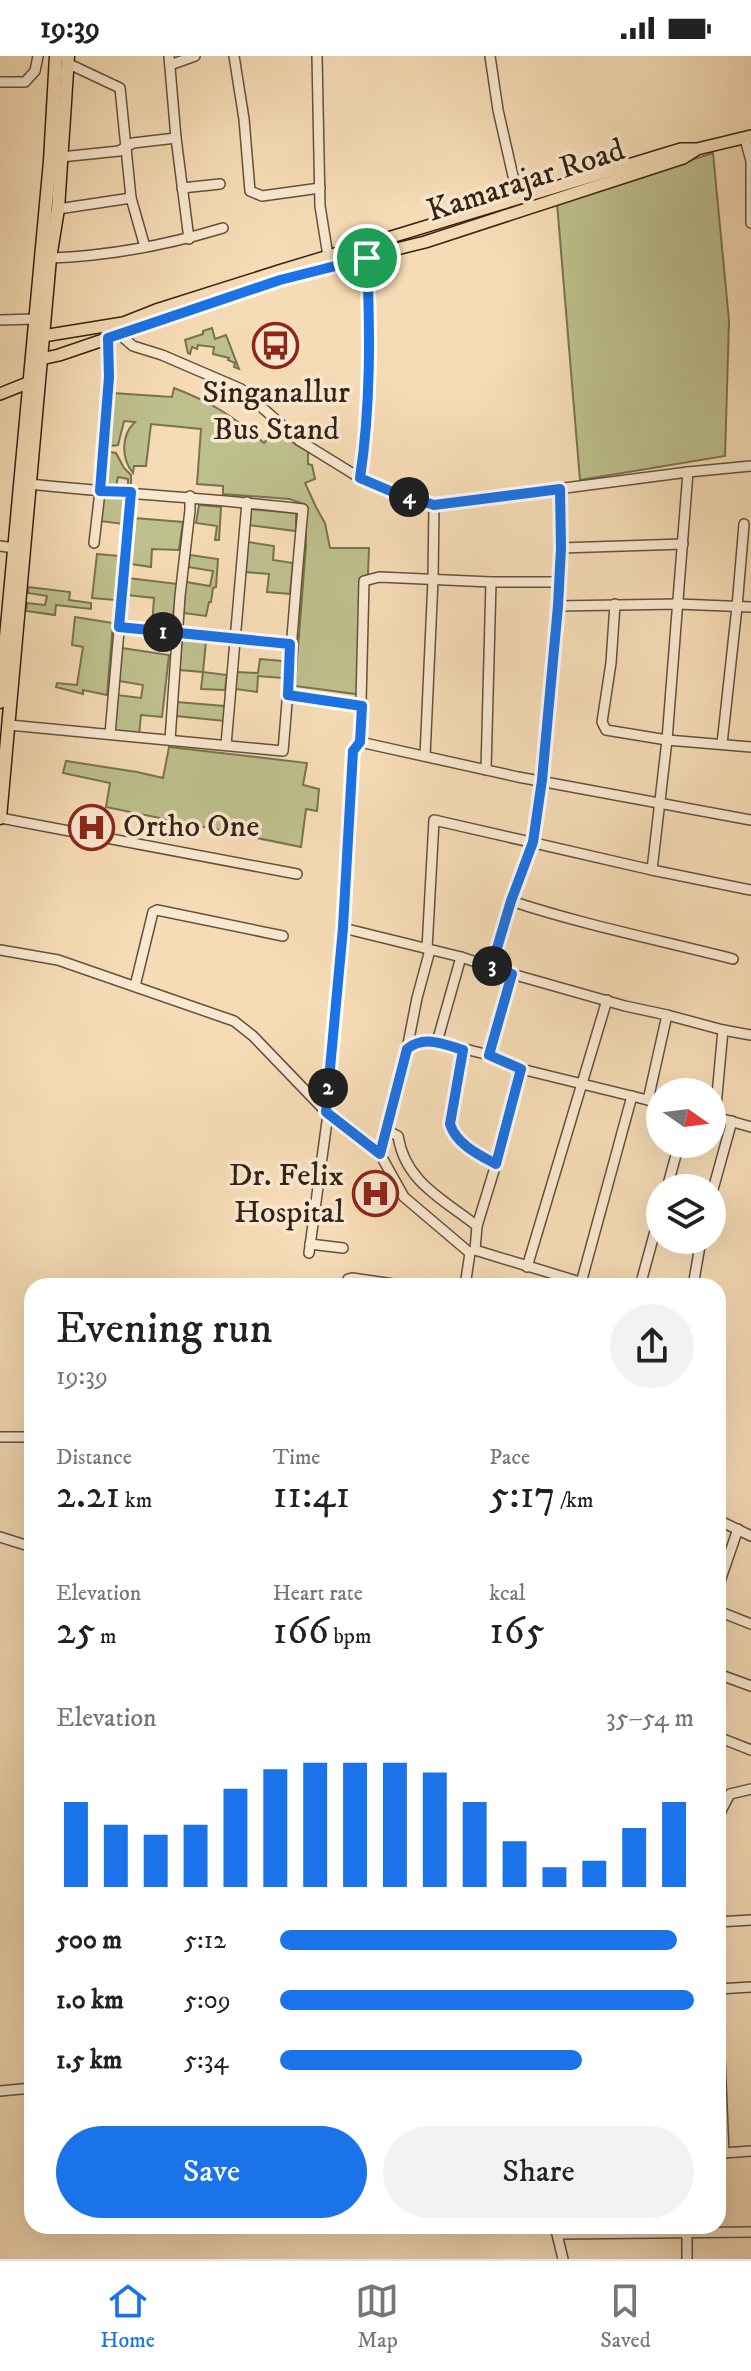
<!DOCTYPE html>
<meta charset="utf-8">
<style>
:root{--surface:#fff;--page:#f2f2f2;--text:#222;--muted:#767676;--line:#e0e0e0;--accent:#1a73e8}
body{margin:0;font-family:"IM FELL DW Pica",serif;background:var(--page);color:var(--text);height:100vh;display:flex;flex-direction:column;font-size:30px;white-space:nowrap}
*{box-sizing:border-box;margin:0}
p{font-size:26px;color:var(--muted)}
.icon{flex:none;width:44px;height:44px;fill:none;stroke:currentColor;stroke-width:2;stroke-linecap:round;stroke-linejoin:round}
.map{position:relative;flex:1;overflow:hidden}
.details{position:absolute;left:24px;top:1222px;width:702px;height:956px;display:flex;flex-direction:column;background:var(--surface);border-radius:24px;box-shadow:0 8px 32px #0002}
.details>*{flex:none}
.needle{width:52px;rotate:104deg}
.tools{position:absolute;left:646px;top:1022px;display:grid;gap:16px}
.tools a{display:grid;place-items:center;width:80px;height:80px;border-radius:50%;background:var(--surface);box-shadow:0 8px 32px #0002;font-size:40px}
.pin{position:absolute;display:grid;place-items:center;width:68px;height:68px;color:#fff;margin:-34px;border:4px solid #fff;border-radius:50%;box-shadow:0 2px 8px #0007}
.km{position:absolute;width:40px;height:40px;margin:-20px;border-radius:50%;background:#222;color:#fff;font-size:22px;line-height:40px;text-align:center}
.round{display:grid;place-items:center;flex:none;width:84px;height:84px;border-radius:42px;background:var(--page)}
.headline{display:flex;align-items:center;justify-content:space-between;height:136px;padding:0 32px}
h1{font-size:44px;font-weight:600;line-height:60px}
.figures{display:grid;grid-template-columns:repeat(3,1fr);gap:12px;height:136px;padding:8px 32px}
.figures div{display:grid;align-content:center}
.figures b{font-size:40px;font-weight:600}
.figures small{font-size:22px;font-weight:400}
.figures p{font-size:22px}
.chart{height:224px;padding:16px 32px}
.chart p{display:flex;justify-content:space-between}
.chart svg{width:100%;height:144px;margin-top:8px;stroke:var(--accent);stroke-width:6}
.primary-button{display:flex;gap:16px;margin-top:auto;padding:16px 32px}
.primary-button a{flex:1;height:92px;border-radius:48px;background:var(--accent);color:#fff;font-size:32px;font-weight:600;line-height:92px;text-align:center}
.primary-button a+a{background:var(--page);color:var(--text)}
ul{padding:0 32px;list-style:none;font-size:26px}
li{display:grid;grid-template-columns:128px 96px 1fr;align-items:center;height:60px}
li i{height:20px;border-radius:10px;background:var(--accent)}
.status{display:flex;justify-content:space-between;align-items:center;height:56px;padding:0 40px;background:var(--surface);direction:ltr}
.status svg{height:22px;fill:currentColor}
.tab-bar{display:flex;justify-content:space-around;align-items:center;height:112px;border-top:2px solid var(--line);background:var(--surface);font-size:22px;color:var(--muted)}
.tab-bar a{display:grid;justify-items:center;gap:4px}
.tab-bar .on{color:var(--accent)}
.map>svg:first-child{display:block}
</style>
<div class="status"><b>19:39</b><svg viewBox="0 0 49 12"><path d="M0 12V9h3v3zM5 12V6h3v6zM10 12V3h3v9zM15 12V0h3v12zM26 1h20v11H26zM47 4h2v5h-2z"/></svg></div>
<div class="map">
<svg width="751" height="2203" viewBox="0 0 751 2203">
<rect width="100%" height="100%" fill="#f6dcb6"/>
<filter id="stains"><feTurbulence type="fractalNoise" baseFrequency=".0025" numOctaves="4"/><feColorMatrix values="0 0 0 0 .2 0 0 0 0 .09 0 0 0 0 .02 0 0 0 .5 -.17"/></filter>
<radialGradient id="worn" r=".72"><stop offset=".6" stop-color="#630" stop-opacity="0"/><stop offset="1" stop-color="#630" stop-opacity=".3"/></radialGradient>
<g fill="#bdc08d" stroke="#787251" stroke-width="2">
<path d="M713,97L729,265L725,400L580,424L557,147Z"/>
<path d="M212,272L215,283L226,279L239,313L234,311L235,307L228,304L229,302L213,298L214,291L198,289L197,293L192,291L190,298L188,297L185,284L203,278V275Z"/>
<path d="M174,332C211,346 235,361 264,387L278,371L296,389L308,395V408L312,409L315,423L305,427L316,451L325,467L330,492H369L363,639L295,630L306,490V449L290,443L223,438V430L197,428L201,373L151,368L146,410H134L133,417C121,402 121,379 135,366L124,365L118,389L110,390L113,337L172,341Z"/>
<path d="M110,396L116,397L124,412L131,419V431H128V423L118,421L116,430L105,429Z"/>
<path d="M103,439L122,442L125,448L123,468L100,465Z"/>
<path d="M199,449L221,451L219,484H215L217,470L196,467Z"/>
<path d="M249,453L296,457V475L247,469Z"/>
<path d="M134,462L183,466L179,494L152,493L151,511L131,508Z"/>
<path d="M248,486L274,490L273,504L293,507L290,538L267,536L269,518L245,516Z"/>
<path d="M97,498L119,500L115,544L92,542Z"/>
<path d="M190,499L218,503L216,531L213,532L211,546H209L206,560L183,557L186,526L210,530L213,515L188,511Z"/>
<path d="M128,522L178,528L171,572L152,571L154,542L128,539Z"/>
<path d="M28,531L70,536L69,544L91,547V553L56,549L55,559L26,555L27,547L45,549L47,540L28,537Z"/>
<path d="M75,561L113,567L107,639L83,634V638L56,631L57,627L77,629L83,591L72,589Z"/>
<path d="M185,582L206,585L203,616L227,619L225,634L201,633L203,616L179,614L182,585Z"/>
<path d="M122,592L169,599L162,661L141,659L139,679L113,676L117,639L141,642L143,629L119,625Z"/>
<path d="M260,603L282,605V622L258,620L257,636L235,633L237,616L258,617Z"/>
<path d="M177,646L224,650V665L176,660Z"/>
<path d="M169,691L307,707L303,729L319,733L317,755L306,753L301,791L106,751L110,727L63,717L66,705L137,716L163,722Z"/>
</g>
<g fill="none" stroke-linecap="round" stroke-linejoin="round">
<defs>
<g id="minor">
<path d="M169,0L176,82L189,183"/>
<path d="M234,0L244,63L250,135L262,140L320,132"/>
<path d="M317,0L320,150L328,200"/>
<path d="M490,0L498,54L518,142"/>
<path d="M69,8L120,32L131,142L145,191"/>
<path d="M170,9L195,0"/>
<path d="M0,26H25L35,15L38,0"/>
<path d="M745,83L751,105V167"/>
<path d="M61,101L119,95L133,87L176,82"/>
<path d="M182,132L220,128"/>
<path d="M58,153L131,142"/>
<path d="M50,202C109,200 167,189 223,172"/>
<path d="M0,264L35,263"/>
<path d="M119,278L133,290L162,299L241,333L300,385L360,422L395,437L434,449L688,416L751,410"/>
<path d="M360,422C371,349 370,275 367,202"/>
<path d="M94,487C102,418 111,351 108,282"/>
<path d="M0,490L14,492"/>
<path d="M561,492L683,488"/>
<path d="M615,548L611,607L602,666L606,674L667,684L751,691"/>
<path d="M558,550L561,492L560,433"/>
<path d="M119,571L290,588"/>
<path d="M288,639L362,650"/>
<path d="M9,669L283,695C290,614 295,533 303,453C212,442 121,438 30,428"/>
<path d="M110,678L131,436"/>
<path d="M170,684L180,540L190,454V440"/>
<path d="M360,686L364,525L379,521L491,526H558"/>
<path d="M722,688L737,551L744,468"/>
<path d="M226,689L247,446"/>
<path d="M425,700L433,524L434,449"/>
<path d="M486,714L491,526"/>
<path d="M0,762L297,818"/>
<path d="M652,814L751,834"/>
<path d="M511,845C584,869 659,884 733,903"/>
<path d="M343,872L461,901L512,918L625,950L667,959L723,974L751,979"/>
<path d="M427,893L434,764L652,814L667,684L688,416"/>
<path d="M0,894L58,904L234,965L253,980L328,1058L380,1098L404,1141L470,1197L465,1230"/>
<path d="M492,909L511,845L533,786L542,724L558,550L678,548L751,551"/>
<path d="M135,930L153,856L157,854L283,880"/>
<path d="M437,986L461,901"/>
<path d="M407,993L417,942L430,894"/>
<path d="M463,994L450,1068C456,1088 480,1099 496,1108"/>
<path d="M489,999L512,918"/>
<path d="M521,1013L496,1108L477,1170L475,1194L593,1230"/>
<path d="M648,1044L667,959"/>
<path d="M326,1056L343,872L353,695L360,686L518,721L751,764"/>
<path d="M712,1060L751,1071"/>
<path d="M715,1061L723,974"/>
<path d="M384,1080L392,1077L398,1080C405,1126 443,1143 477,1170"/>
<path d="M380,1098L407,993L421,985L437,986L489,999L521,1013L660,1047"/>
<path d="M667,1132L679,1088"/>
<path d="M712,1137L732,1065"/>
<path d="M310,1188L343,1192"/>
<path d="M309,1197L328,1058"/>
<path d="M527,1211L607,944"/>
<path d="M581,1227L632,1040"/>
<path d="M345,1230L348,1223L352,1222L407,1230"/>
<path d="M640,1230L660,1157"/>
<path d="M693,1230L701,1184"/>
<path d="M0,1381H32"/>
<path d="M718,1464L751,1480"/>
<path d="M0,1481L32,1491"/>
<path d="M718,1531L738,1473"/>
<path d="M718,1555L751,1568"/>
<path d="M718,1618L751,1630"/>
<path d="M718,1681L751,1694"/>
<path d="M718,1767L721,1755L730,1738L751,1733"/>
<path d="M718,1866L751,1864"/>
<path d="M718,1933L751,1931"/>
<path d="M718,1976L720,2003H718"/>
<path d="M0,2035L32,2032"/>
<path d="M724,2097L751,2095"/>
<path d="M718,2098L724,2097L720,2003"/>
<path d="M555,2170L563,2203"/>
<path d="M687,2177V2203"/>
<path d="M558,2178L751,2176"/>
</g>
<g id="major">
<path d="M43,280L123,267L156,254L279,215L681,93H695"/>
<path d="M41,303L59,299L262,230L328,210L425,186L683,102L697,93L751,80"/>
<path d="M0,338L35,324"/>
</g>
<g id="highway">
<path d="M0,646L50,105L56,0"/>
<path d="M0,762L50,202L58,153L68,0"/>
</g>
</defs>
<use href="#minor" stroke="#64513d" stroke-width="12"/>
<use href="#major" stroke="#342315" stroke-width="14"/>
<use href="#highway" stroke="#342315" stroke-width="15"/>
<use href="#minor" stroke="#f9e8d0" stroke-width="9"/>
<use href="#major" stroke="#f6dcb6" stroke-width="11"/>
<use href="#highway" stroke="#f6dcb6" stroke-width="12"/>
</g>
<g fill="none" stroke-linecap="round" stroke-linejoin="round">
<defs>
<path id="route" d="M367,202C370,275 371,349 360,422L395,437L434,449L560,433L561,492L558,550L542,724L533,786L511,845L492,909L512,918L489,999L521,1013L496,1108C479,1099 456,1088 450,1068L463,994C444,988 424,979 407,993L380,1098L326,1056L343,872L353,695L360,686L362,650L288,639L290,588L119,571L131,436L100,435L109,321L108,282L280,224Z"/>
</defs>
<use href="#route" stroke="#fff" stroke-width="16"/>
<use href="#route" stroke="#1a73e8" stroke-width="10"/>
</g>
<defs>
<symbol id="bus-ring" viewBox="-11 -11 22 22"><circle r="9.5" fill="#f9e8d0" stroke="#8f2418" stroke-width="1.5"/><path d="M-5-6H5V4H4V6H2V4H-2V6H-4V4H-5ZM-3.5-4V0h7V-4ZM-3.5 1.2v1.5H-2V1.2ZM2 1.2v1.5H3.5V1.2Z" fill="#8f2418"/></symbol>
<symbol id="hospital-ring" viewBox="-11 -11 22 22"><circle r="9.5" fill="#f9e8d0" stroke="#8f2418" stroke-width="1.5"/><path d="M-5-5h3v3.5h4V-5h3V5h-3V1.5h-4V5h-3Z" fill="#8f2418"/></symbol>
</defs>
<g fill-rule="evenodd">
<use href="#bus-ring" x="250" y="264" width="51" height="51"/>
<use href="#hospital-ring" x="66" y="746" width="51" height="51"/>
<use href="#hospital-ring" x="350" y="1112" width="51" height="51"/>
</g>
<g text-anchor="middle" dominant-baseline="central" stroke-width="7" stroke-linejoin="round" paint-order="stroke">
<g font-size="32" fill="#342315" stroke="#f9e8d0">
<text transform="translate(526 125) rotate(-18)">Kamarajar Road</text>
</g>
<g font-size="32" fill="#342315" stroke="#f9e8d0">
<text x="276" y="337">Singanallur<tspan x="276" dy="37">Bus Stand</tspan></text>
<text x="123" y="771" text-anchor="start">Ortho One</text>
<text x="344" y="1120" text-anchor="end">Dr. Felix<tspan x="344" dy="37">Hospital</tspan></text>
</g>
</g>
<rect width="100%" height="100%" filter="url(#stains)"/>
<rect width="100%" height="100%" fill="url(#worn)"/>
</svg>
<div class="tools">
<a><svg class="needle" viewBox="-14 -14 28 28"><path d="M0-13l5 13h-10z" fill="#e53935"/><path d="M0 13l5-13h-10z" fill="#767676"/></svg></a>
<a><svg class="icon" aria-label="layers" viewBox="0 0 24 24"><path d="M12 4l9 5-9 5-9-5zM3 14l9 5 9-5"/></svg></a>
</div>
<div class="pin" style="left:367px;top:202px;background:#1e9e55"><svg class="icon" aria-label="arrive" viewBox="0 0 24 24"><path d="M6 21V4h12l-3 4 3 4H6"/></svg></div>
<b class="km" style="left:163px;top:576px">1</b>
<b class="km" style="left:328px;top:1032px">2</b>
<b class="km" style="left:492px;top:910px">3</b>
<b class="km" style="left:409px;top:441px">4</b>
<section class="details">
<div class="headline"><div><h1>Evening run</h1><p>19:39</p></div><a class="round"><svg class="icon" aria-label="share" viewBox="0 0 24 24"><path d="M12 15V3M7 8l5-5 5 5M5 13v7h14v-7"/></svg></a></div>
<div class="figures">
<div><p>Distance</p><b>2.21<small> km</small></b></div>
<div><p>Time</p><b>11:41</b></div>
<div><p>Pace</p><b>5:17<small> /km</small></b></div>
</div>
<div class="figures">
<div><p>Elevation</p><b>25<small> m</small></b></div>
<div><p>Heart rate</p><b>166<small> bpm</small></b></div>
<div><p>kcal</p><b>165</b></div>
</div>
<div class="chart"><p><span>Elevation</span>35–54 m</p>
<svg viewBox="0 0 160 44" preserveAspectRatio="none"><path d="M5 44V18M15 44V25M25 44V28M35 44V25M45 44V14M55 44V8M65 44V6M75 44V6M85 44V6M95 44V9M105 44V18M115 44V30M125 44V38M135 44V36M145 44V26M155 44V18"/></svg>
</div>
<ul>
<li><b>500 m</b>5:12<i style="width:96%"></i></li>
<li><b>1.0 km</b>5:09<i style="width:100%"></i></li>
<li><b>1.5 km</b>5:34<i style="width:73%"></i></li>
</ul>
<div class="primary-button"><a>Save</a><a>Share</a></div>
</section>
</div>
<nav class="tab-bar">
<a class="on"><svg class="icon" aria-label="home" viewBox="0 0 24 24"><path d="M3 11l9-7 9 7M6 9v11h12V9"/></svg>Home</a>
<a><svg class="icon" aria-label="map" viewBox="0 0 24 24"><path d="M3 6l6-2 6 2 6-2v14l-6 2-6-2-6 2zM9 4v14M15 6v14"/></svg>Map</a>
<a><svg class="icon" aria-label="saved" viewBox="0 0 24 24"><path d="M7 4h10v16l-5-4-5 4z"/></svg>Saved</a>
</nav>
